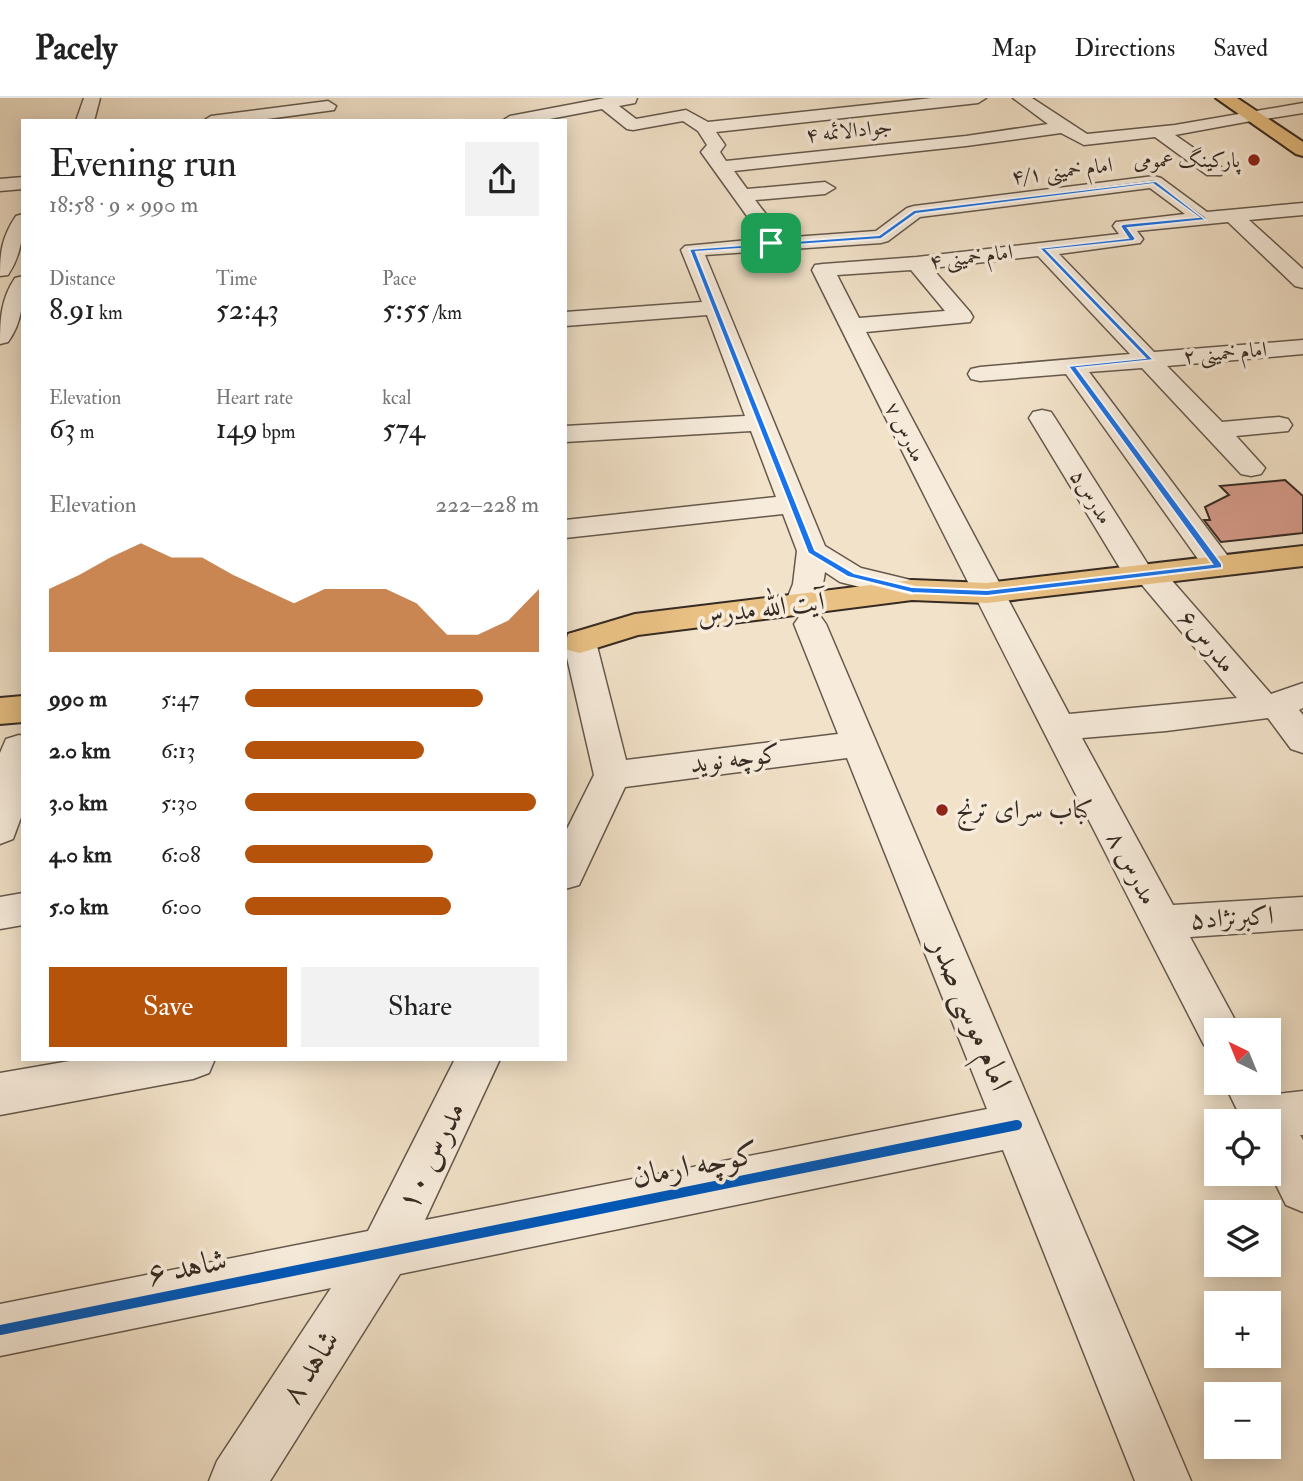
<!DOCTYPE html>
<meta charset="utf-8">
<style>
:root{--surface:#fff;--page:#f2f2f2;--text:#222;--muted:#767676;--line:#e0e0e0;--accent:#b45309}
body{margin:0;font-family:"IM FELL Double Pica",Amiri,serif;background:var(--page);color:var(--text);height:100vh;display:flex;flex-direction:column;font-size:26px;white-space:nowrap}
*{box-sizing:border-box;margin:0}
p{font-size:23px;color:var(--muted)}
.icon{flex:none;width:38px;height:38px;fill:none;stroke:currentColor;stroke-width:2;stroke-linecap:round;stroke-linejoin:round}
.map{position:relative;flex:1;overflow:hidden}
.drawer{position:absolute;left:21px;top:21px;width:546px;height:942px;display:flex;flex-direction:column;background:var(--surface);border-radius:0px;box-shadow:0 4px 18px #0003}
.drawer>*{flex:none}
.needle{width:46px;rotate:317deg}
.buttons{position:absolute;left:1204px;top:920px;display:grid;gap:14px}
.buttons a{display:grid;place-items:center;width:77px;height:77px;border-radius:0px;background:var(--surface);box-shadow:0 4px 18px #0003;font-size:35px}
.pin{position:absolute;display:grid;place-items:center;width:60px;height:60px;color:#fff;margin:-30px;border-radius:14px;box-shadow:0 4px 10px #0006}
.round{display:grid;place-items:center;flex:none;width:74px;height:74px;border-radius:0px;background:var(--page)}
.overview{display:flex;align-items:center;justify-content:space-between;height:119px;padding:0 28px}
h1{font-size:38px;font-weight:600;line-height:52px}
.stats{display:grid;grid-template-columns:repeat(3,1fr);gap:10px;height:119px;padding:7px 28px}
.stats div{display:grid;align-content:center}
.stats b{font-size:30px;font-weight:600}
.stats small{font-size:19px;font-weight:400}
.stats p{font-size:19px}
.chart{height:196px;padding:14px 28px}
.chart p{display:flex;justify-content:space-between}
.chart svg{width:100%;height:126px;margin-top:7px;fill:var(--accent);opacity:.7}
.cta{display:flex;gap:14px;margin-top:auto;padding:14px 28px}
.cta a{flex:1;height:80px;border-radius:0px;background:var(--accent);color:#fff;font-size:28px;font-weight:600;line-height:80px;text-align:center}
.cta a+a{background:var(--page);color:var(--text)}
ul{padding:0 28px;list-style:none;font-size:23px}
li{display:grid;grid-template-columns:112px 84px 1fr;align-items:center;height:52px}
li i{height:18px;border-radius:9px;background:var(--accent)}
header{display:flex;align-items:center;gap:42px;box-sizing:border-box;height:98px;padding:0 35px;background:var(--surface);border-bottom:2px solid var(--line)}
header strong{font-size:33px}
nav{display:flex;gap:38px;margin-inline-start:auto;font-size:24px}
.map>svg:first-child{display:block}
</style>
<header>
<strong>Pacely</strong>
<nav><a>Map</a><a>Directions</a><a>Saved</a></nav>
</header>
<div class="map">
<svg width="1303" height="1383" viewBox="0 0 1303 1383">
<rect width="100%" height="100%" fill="#f2e2c9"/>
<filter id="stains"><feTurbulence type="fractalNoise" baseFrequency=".00286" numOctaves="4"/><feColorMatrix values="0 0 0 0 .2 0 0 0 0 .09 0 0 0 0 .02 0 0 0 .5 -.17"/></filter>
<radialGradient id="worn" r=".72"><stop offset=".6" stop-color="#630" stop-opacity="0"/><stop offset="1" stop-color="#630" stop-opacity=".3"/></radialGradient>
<path fill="#d59a89" stroke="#362b23" stroke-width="2" d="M1285,382L1303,398V435L1221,444L1204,422H1210L1205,409L1229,397L1220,388Z"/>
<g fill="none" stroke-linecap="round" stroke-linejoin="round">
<defs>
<g id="minor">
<path d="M84,0H100L94,23H76Z"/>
<path d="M605,0H637L635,5L619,8L636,21L686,12L708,24L932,0H986L978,5L716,34L725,47L720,54L726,63L966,38L1048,26L1013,0H1032L1087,36L1175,27L1303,5V15L1265,21L1259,19L1251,23L1175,37L1221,69L1223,73L1221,77H1207L1155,39L1084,47L1061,35L966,48L734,73L747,91L825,84L835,90L825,96L755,102L772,124L779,140L876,133L907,110L914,108L1154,78L1161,80L1207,114L1303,105V117L1249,122L1303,171V190L1295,188L1228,124L1137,133L1143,141L1140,145L1059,156L1154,254L1303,242V256L1167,268L1222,324L1279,319L1288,321L1292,327L1288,333L1236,338L1265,370L1261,376L1251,378L1241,376L1142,270L1089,274L1230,461L1234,468L1230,475L1219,477L1208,475L1066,276L980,283L971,281L968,276L971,271L980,269L1130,256L1038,158L932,170L970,214L973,219L970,224L866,234L1069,616L1237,600L1142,487L1129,485L1029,320L1033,314L1042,312L1051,314L1055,320L1149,468L1161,470L1271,596L1303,585V610L1299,612L1303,617V655L1291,651L1268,620L1166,633L1082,640L1173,807L1303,799V831L1190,839L1241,933H1216V951L1204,947C1072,690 940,431 812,172L815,167L823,166L917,159L1119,136L1113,128L1116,124L1185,116L1150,90L920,119L888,143L881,145L705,157L825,448L861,470L923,485L927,492L923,499L912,502L840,484L825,474L823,486L812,513L801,516L790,513L785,506L793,486L797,453L783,416L565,440V422L776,399L751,333L565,344V328L745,318L707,217L565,228V214L702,204L681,152L685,148L759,141L752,125L701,54L707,47L698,33L683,23L633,32L627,31L602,11L539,23H502L510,18ZM911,172L945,213L859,220L837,177Z"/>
<path d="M328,3L336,8L334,12L253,23H203L211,18Z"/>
<path d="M23,79V91L0,93V81Z"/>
<path d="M23,116C23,139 21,157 8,177L0,178C0,153 2,139 16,118Z"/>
<path d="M23,178C23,202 23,223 8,244L0,246C0,221 1,201 15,180Z"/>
<path d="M810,516L821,519L826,526L1191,1383H1135L1003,1052L400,1176L270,1383H209L217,1363L331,1190L0,1258V1206L368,1133L455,961H500L425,1122L987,1011L847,660L625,689L579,787L565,791V735L594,677L565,551L569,536L580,533L591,536L596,544L626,662L838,636L794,526L799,519Z"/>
<path d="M19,637L23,638V714L13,741L0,746V655L6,641Z"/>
<path d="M23,795V827L0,831V799Z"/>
<path d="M81,961H215L209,975L193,981L0,1017V975Z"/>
<path d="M1269,981L1277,996L1303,993V1037H1300L1303,1042V1114L1286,1107L1269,1073V1024H1243L1224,985H1269Z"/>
</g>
<g id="major">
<path d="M1216,0H1237L1303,44V58L1296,56Z"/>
<path d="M1303,448V468L987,505L912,502L638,537L580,555L568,552L565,548L568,536L635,516L912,482L987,485Z"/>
<path d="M23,598V624L0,626V600Z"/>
</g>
</defs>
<use href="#minor" stroke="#65594c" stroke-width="3"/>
<use href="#major" stroke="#362b23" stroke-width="4"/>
<use href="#minor" fill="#f7ecdc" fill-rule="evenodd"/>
<use href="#major" fill="#e9c184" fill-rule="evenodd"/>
<defs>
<path id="cycleway-far3" d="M695,160L692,152L881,139L914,114L1154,84L1204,121"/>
<path id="cycleway-far2" d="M695,158L776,364"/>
<path id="cycleway-far1" d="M776,362L812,453L851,477L912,492"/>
<path id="cycleway" d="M0,1232L1017,1027"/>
</defs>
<use href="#cycleway-far3" stroke="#f7ecdc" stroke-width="6"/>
<use href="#cycleway-far2" stroke="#f7ecdc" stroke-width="7"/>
<use href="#cycleway-far1" stroke="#f7ecdc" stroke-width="10"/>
<use href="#cycleway" stroke="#f7ecdc" stroke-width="14"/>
<use href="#cycleway-far3" stroke="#0057b8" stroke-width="3.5"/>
<use href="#cycleway-far2" stroke="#0057b8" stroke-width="4.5"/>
<use href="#cycleway-far1" stroke="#0057b8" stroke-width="6"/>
<use href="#cycleway" stroke="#0057b8" stroke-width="10"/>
</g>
<path fill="#1a73e8" stroke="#fff" stroke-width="2" fill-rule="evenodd" d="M1156,83L1206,122L1128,130L1136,141L1133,143L1047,152L1154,262L1077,270L1222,466V470L987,498L912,495L848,479L808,455L689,151L879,137L914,112ZM1153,86L1198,119L1123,126L1120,128L1128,140L1039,150L1145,260L1068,268L1212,466L987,492L912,489L854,475L815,452L696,154L881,141L916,116Z"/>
<g fill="#8f2418" stroke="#f7ecdc" stroke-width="2.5">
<circle cx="1254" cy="62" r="7"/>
<circle cx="942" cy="712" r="7"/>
</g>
<g text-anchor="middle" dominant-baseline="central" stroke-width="7" stroke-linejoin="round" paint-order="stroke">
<g font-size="21" fill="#362b23" stroke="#f7ecdc">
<text transform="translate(849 33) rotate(-6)">جوادالائمه ۴</text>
<text transform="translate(1062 73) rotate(-7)">امام خمینی ۴/۱</text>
<text transform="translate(971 159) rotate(-7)">امام خمینی ۴</text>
<text transform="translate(1225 255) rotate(-5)">امام خمینی ۲</text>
<text transform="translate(905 334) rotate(63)">مدرس ۷</text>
<text transform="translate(1091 399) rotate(58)">مدرس۵</text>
</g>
<g font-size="21" fill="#362b23" stroke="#f7ecdc" text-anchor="end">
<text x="1240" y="62">پارکینگ عمومی</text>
</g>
<g font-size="26" fill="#362b23" stroke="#f7ecdc">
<text transform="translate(761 511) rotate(-7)">آیت الله مدرس</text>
<text transform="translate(1207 543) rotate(50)">مدرس۶</text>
<text transform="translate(735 661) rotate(-7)">کوچه نوید</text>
<text transform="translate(1132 770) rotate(62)">مدرس ۸</text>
<text transform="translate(1232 820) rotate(-3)">اکبرنژاد۵</text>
</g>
<g font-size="26" fill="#362b23" stroke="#f7ecdc" text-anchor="start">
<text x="956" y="712">کباب سرای ترنج</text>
</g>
<g font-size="32" fill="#362b23" stroke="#f7ecdc">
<text transform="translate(971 916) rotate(67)">امام موسی صدر</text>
<text transform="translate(431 1058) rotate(-64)">مدرس ۱۰</text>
<text transform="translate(695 1067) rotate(-11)">کوچه ارمان</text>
<text transform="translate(187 1169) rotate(-11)">شاهد ۶</text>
<text transform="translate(310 1269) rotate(-57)">شاهد ۸</text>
</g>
</g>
<rect width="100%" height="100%" filter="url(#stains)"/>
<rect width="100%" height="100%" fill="url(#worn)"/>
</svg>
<div class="buttons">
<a><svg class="needle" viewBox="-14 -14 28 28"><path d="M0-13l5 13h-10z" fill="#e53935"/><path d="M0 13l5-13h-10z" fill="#767676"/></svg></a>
<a><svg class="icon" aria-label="locate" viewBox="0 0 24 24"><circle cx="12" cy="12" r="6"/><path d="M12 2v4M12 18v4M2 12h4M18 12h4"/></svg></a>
<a><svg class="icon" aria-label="layers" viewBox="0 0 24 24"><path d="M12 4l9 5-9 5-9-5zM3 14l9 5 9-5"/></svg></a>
<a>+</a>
<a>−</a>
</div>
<div class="pin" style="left:771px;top:145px;background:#1e9e55"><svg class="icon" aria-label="arrive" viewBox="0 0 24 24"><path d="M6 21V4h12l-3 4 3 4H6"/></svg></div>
<section class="drawer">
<div class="overview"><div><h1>Evening run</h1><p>18:58 · 9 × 990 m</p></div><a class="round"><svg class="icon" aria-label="share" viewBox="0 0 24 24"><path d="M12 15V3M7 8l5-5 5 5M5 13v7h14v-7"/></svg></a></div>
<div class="stats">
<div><p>Distance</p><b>8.91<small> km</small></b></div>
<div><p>Time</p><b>52:43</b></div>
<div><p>Pace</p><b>5:55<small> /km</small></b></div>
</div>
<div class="stats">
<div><p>Elevation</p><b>63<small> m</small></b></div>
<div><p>Heart rate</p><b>149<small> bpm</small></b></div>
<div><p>kcal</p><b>574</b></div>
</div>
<div class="chart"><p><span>Elevation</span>222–228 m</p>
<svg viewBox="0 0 160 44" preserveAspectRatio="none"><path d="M0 44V22L10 17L20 11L30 6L40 11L50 11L60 17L70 22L80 27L90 22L100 22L110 22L120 27L130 38L140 38L150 33L160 22V44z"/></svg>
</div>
<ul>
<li><b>990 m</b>5:47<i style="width:81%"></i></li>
<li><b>2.0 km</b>6:13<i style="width:61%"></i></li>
<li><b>3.0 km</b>5:30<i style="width:99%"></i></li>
<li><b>4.0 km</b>6:08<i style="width:64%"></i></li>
<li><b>5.0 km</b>6:00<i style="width:70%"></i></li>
</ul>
<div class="cta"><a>Save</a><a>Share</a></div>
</section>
</div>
